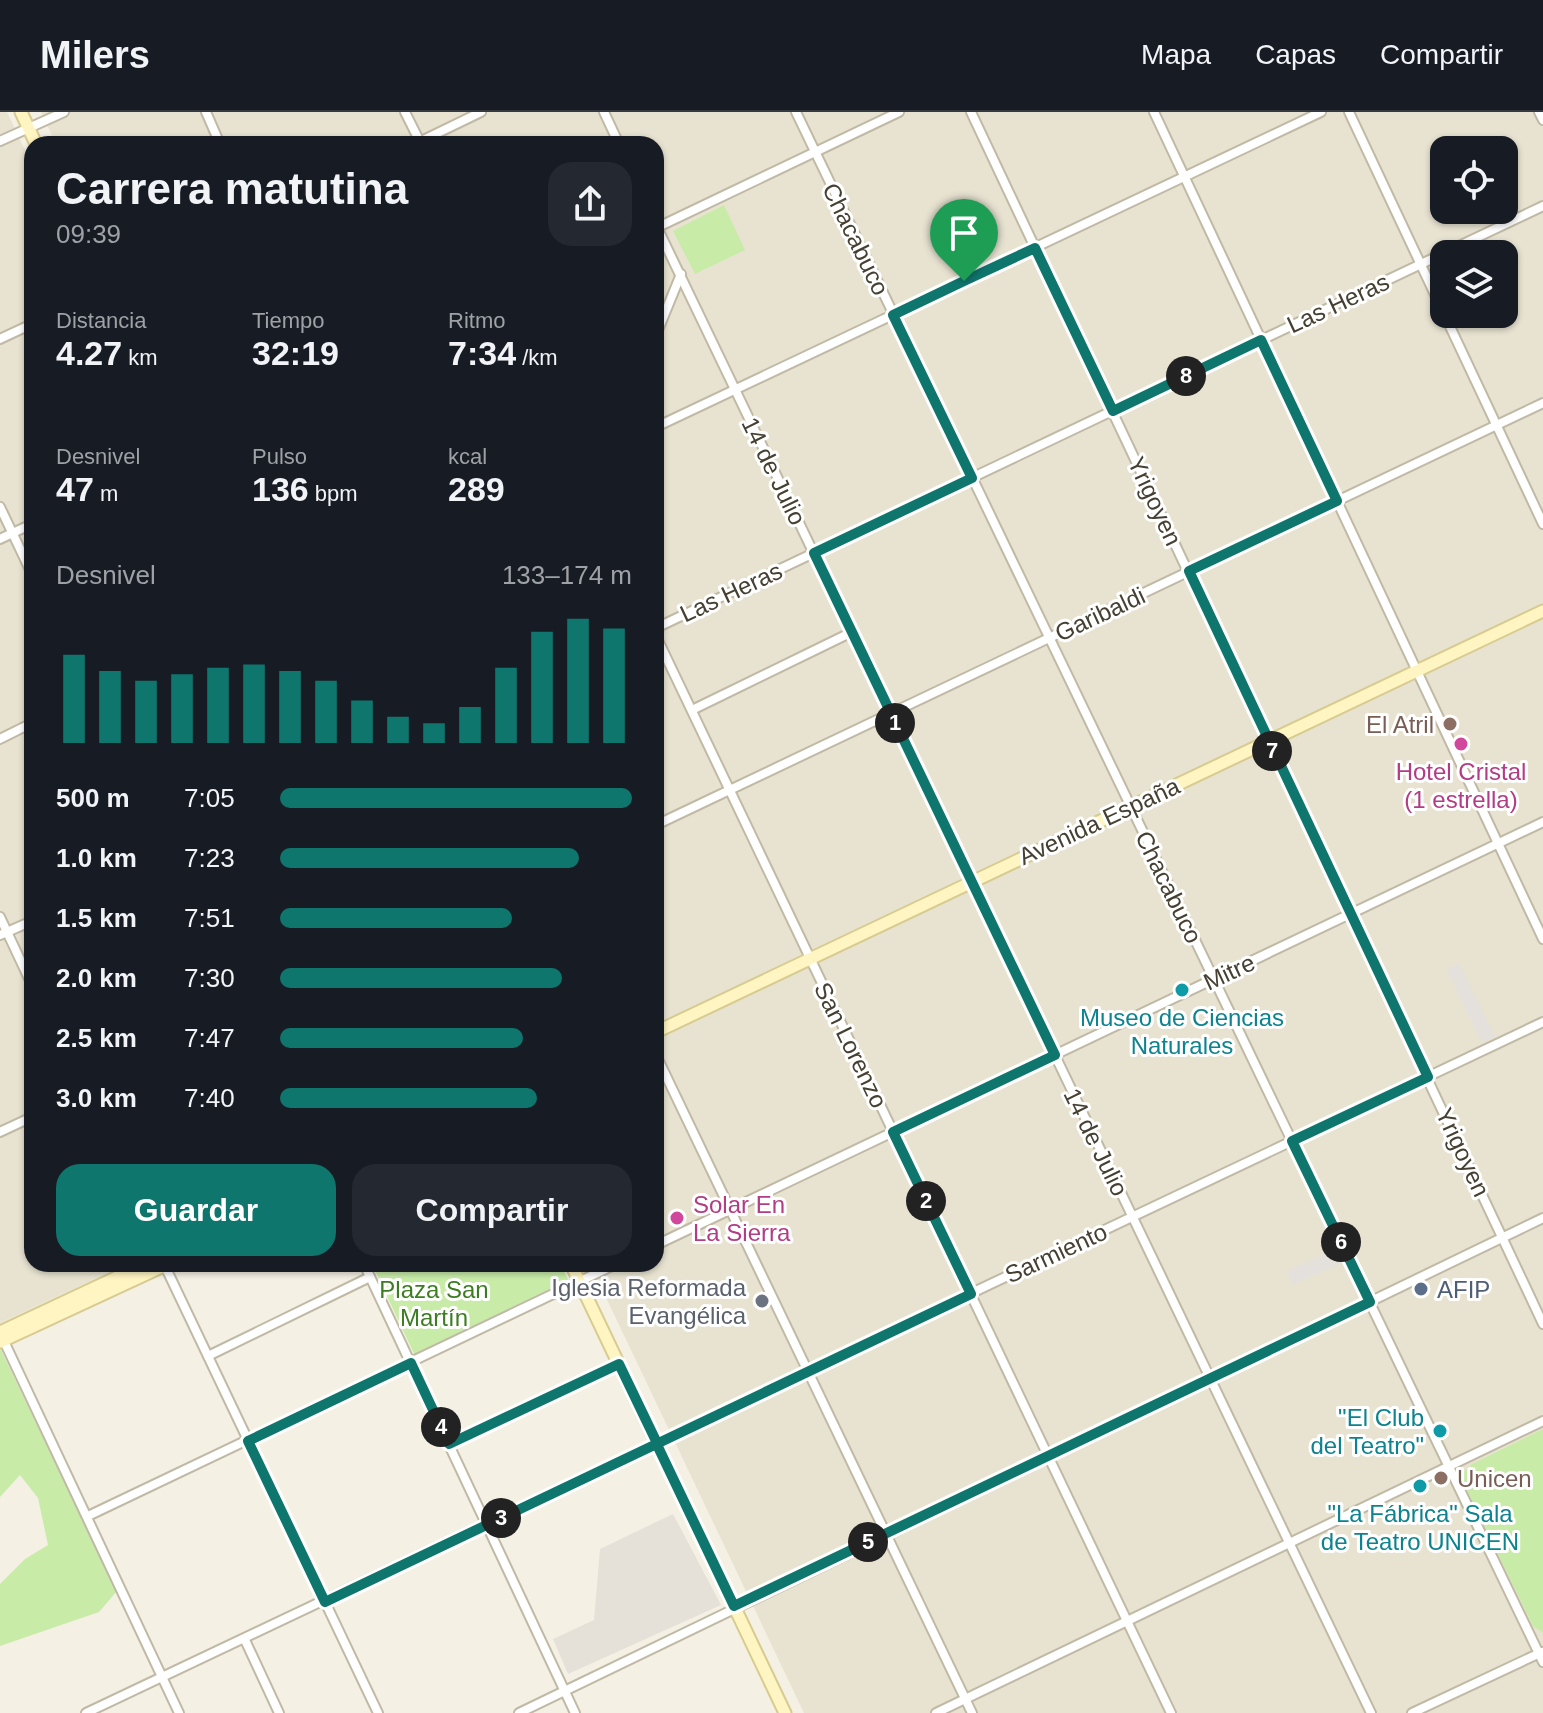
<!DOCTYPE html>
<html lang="es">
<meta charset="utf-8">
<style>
:root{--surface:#171b24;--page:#242831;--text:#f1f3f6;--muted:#9ea1a6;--line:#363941;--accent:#0f766e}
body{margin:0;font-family:Arial,sans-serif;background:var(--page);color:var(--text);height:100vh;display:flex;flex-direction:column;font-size:30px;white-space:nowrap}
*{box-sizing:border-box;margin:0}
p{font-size:26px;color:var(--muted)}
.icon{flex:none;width:44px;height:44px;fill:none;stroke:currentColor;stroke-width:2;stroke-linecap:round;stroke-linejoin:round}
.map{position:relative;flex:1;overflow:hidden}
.sheet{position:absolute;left:24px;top:24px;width:640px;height:1136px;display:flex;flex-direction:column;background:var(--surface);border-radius:24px;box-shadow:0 2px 6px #0004}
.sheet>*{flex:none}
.controls{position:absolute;left:1430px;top:24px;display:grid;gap:16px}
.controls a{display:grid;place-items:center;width:88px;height:88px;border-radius:16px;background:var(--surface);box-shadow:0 2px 6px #0004;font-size:40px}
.pin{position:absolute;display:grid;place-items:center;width:68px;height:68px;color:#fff;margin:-82px -34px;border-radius:50% 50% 50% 0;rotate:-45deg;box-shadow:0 0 8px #0007}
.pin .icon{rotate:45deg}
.km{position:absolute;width:40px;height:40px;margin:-20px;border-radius:50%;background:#222;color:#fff;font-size:22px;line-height:40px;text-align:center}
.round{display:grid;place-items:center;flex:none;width:84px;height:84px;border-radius:24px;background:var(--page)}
.overview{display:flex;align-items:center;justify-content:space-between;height:136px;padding:0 32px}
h1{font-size:44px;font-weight:800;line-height:60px}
.figures{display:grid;grid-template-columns:repeat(3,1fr);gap:12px;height:136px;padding:8px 32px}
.figures div{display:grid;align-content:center}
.figures b{font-size:34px;font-weight:800}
.figures small{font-size:22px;font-weight:400}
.figures p{font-size:22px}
.chart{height:224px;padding:16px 32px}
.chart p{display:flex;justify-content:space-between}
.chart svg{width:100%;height:144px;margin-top:8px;stroke:var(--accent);stroke-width:6}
.cta{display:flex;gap:16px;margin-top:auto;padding:16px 32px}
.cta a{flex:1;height:92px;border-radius:24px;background:var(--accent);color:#fff;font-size:32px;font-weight:800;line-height:92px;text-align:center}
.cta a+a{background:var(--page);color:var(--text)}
ul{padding:0 32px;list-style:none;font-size:26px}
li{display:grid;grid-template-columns:128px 96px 1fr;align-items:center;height:60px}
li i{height:20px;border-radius:10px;background:var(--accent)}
header{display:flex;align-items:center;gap:48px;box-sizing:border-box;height:112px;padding:0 40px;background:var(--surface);border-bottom:2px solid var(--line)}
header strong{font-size:38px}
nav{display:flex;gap:44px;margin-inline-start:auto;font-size:28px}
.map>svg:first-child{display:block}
</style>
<header>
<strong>Milers</strong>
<nav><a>Mapa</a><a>Capas</a><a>Compartir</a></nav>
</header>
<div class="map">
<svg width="1543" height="1601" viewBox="0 0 1543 1601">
<rect width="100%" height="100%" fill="#f4f0e4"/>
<g fill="#e8e3d1" fill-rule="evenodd">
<path d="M0,0H7L32,53V1152H127L0,1211Z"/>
<path d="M41,0H1543V1601H804L590,1152H656V32H56ZM1444,38H1504V98H1444ZM1444,142H1504V202H1444Z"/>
</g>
<path fill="#e5e1d9" d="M673,1402L721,1493L568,1562L553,1527L594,1508L600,1437Z"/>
<g fill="#c8eca8">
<path d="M724,93L745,138L695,162L673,119Z"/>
<path d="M372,1152H560L569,1169L415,1244Z"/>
<path d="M0,1236L117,1479L99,1500L0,1534V1472L25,1447L48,1433L38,1386L20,1363L0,1385Z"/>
<path d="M1543,1317V1521L1533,1514L1462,1368L1463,1360L1472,1352Z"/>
</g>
<g fill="#e4e1dd">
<path d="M1459,851L1495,925L1482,931L1446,857Z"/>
<path d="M1335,1137L1341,1151L1293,1173L1287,1159Z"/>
</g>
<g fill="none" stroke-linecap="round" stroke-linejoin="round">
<defs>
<g id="street">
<path d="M206,0L220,32"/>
<path d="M405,0L421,32"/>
<path d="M604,0L619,32"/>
<path d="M796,0L1543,1550"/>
<path d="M971,0L1543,1212"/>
<path d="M1154,0L1543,827"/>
<path d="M1349,0L1543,412"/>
<path d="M1539,0L1543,8"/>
<path d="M0,29L64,0"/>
<path d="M415,32L481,0"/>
<path d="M656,113L1371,1601"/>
<path d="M656,116L899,0"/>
<path d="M656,223L681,162"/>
<path d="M0,227L32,212"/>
<path d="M656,315L1321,0"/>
<path d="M0,395L32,462"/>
<path d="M0,427L32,412"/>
<path d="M656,516L1543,94"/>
<path d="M656,524L1171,1601"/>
<path d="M692,598L852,520"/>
<path d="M0,627L32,611"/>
<path d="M656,713L1543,291"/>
<path d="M0,805L32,873"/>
<path d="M0,823L32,809"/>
<path d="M656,943L972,1601"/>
<path d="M0,1020L32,1005"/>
<path d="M656,1133L1543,710"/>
<path d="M164,1152L378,1601"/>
<path d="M364,1152L575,1601"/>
<path d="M2,1225L179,1601"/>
<path d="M208,1244L370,1165"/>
<path d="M449,1332L619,1252"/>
<path d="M88,1404L616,1152"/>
<path d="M245,1528L279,1601"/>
<path d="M86,1601L1543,910"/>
<path d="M519,1601L1543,1106"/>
<path d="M936,1601L1543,1309"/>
<path d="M1412,1601L1542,1540"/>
</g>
<g id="secondary">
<path d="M21,0L36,32"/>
<path d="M656,920L1543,499"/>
<path d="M571,1152L785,1601"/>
<path d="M0,1220L145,1152"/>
<path d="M0,1230L168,1152"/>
</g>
</defs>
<use href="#street" stroke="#c0b9a5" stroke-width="12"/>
<use href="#secondary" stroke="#d7cb8f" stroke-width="15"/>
<use href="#street" stroke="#fff" stroke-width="8"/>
<use href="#secondary" stroke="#fff5c2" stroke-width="11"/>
</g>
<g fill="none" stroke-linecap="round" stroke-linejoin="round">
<defs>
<path id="route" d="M964,169L893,203L972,366L814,441L1055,943L893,1020L971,1182L325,1490L248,1329L411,1251L449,1332L619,1252L657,1331L659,1337L734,1494L1370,1190L1292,1029L1428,965L1189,459L1337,389L1261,228L1113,299L1035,136L964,169"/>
</defs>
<use href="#route" stroke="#fff" stroke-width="16"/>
<use href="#route" stroke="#0f766e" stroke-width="10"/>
</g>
<g fill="#8d6e63" stroke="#fff" stroke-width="3">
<circle cx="1450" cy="612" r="8"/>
<circle cx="1441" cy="1366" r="8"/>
</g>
<g fill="#d1479c" stroke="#fff" stroke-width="3">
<circle cx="1461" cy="632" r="8"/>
<circle cx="677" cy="1106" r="8"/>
</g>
<g fill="#0f9aa8" stroke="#fff" stroke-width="3">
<circle cx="1182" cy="878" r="8"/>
<circle cx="1440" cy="1319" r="8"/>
<circle cx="1420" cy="1374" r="8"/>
</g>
<circle fill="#5c6f8a" stroke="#fff" stroke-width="3" cx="1421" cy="1177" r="8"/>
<circle fill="#6b7280" stroke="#fff" stroke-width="3" cx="762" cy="1189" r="8"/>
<g text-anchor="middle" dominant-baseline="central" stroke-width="6" stroke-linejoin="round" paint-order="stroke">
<g font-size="24" fill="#464033" stroke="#fff">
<text transform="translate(856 127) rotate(64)">Chacabuco</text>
<text transform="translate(1338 191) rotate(-25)">Las Heras</text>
<text transform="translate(774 359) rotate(64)">14 de Julio</text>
<text transform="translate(1155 389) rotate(65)">Yrigoyen</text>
<text transform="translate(731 480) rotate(-25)">Las Heras</text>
<text transform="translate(1100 502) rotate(-25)">Garibaldi</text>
<text transform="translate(1099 709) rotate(-25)">Avenida España</text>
<text transform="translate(1169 775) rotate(64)">Chacabuco</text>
<text transform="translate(1229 860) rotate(-25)">Mitre</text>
<text transform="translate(851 933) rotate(64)">San Lorenzo</text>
<text transform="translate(1096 1030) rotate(64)">14 de Julio</text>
<text transform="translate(1463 1040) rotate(65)">Yrigoyen</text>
<text transform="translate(1056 1141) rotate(-25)">Sarmiento</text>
</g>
<g font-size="24" fill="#785e54" stroke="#fff" text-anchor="end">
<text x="1434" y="612">El Atril</text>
<text x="1457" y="1366" text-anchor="start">Unicen</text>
</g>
<g font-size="24" fill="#b23c85" stroke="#fff">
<text x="1461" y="659">Hotel Cristal<tspan x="1461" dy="28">(1 estrella)</tspan></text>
<text x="693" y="1092" text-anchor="start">Solar En<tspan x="693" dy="28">La Sierra</tspan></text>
</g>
<g font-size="24" fill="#0d838f" stroke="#fff">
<text x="1182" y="905">Museo de Ciencias<tspan x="1182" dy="28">Naturales</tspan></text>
<text x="1424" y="1305" text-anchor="end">"El Club<tspan x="1424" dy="28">del Teatro"</tspan></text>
<text x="1420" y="1401">"La Fábrica" Sala<tspan x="1420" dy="28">de Teatro UNICEN</tspan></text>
</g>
<g font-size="24" fill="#5b616d" stroke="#fff" text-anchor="end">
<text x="746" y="1175">Iglesia Reformada<tspan x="746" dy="28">Evangélica</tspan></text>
</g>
<g font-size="24" fill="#3c7d21" stroke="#fff">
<text x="434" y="1177">Plaza San<tspan x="434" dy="28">Martín</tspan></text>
</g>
<g font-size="24" fill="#4e5e75" stroke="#fff" text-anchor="start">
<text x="1437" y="1177">AFIP</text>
</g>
</g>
</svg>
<div class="controls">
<a><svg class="icon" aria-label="locate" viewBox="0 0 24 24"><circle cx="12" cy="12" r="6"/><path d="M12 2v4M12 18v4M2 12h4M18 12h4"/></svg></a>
<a><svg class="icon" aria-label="layers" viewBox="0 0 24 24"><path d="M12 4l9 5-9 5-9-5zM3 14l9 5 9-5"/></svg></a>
</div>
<div class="pin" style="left:964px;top:169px;background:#1e9e55"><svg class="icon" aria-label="arrive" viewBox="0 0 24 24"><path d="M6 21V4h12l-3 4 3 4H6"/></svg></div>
<b class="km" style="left:895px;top:611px">1</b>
<b class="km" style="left:926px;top:1089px">2</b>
<b class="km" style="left:501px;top:1406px">3</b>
<b class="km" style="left:441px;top:1315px">4</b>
<b class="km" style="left:868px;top:1430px">5</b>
<b class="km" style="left:1341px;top:1130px">6</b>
<b class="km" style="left:1272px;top:639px">7</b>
<b class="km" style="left:1186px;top:264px">8</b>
<section class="sheet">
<div class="overview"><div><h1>Carrera matutina</h1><p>09:39</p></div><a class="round"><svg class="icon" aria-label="share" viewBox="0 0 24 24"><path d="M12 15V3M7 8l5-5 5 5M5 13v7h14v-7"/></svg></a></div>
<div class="figures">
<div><p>Distancia</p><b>4.27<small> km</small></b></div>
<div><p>Tiempo</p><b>32:19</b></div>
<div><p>Ritmo</p><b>7:34<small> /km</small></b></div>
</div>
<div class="figures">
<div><p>Desnivel</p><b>47<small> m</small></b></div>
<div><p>Pulso</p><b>136<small> bpm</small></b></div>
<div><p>kcal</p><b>289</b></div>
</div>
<div class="chart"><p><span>Desnivel</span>133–174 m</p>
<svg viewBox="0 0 160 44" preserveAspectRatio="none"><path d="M5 44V17M15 44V22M25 44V25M35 44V23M45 44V21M55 44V20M65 44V22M75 44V25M85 44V31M95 44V36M105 44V38M115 44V33M125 44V21M135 44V10M145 44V6M155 44V9"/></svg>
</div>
<ul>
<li><b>500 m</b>7:05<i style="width:100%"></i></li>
<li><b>1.0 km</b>7:23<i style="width:85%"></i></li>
<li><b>1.5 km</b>7:51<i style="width:66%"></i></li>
<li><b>2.0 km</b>7:30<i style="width:80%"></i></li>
<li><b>2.5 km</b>7:47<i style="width:69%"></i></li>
<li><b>3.0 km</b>7:40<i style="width:73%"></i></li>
</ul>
<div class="cta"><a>Guardar</a><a>Compartir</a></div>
</section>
</div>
